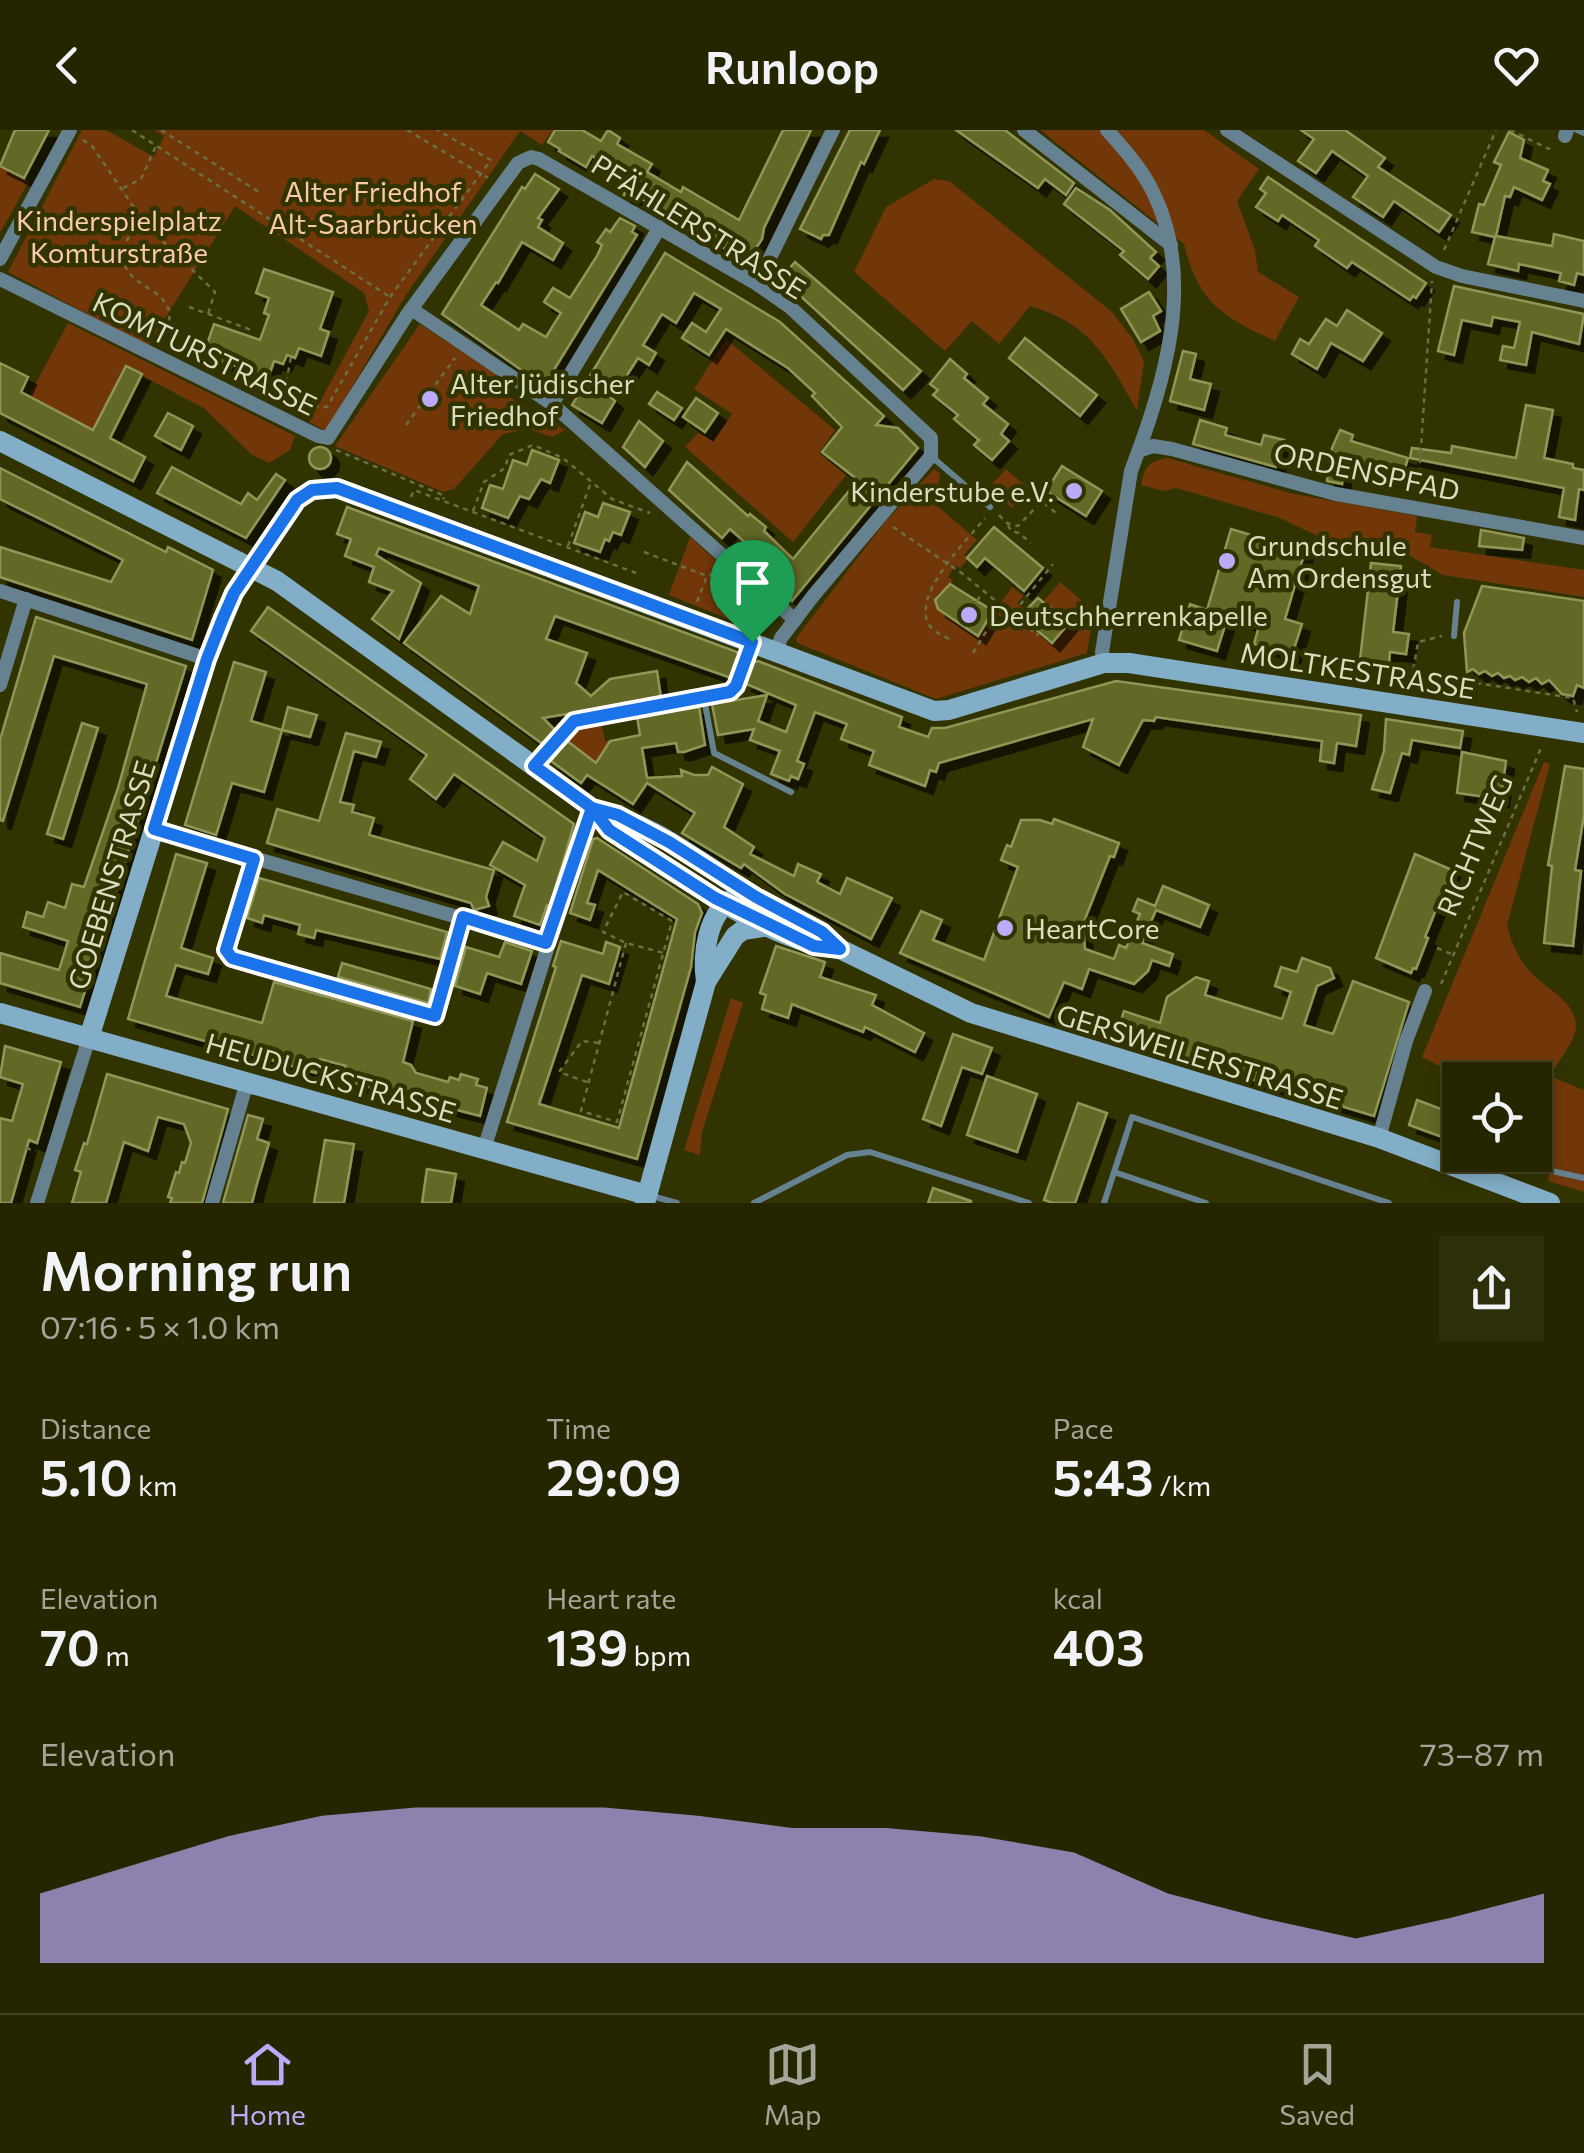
<!DOCTYPE html>
<meta charset="utf-8">
<style>
:root{--surface:#252600;--page:#2d2e0a;--text:#f1f3f6;--muted:#a3a599;--line:#424322;--accent:#baaaf7}
body{margin:0;font-family:Commissioner,sans-serif;background:var(--page);color:var(--text);height:100vh;display:flex;flex-direction:column;font-size:38px;white-space:nowrap}
*{box-sizing:border-box;margin:0}
p{font-size:32px;color:var(--muted)}
.icon{flex:none;width:55px;height:55px;fill:none;stroke:currentColor;stroke-width:2;stroke-linecap:round;stroke-linejoin:round}
.map{position:relative;height:1073px;overflow:hidden}
.sheet{display:flex;flex-direction:column;background:var(--surface);flex:1}
.sheet>*{flex:none}
.tools{position:absolute;left:1442px;top:932px;display:grid;gap:20px}
.tools a{display:grid;place-items:center;width:110px;height:110px;border-radius:0px;background:var(--surface);box-shadow:0 5px 15px #0003,0 0 0 2px var(--line);font-size:50px}
.pin{position:absolute;display:grid;place-items:center;width:85px;height:85px;color:#fff;margin:-102px -42px;border-radius:50% 50% 50% 0;rotate:-45deg;box-shadow:0 0 10px #0007}
.pin .icon{rotate:45deg}
.round{display:grid;place-items:center;flex:none;width:105px;height:105px;border-radius:0px;background:var(--page)}
.head{display:flex;align-items:center;justify-content:space-between;height:170px;padding:0 40px}
h1{font-size:55px;font-weight:600;line-height:75px}
.metrics{display:grid;grid-template-columns:repeat(3,1fr);gap:15px;height:170px;padding:10px 40px}
.metrics div{display:grid;align-content:center}
.metrics b{font-size:50px;font-weight:600}
.metrics small{font-size:28px;font-weight:400}
.metrics p{font-size:28px}
.chart{height:280px;padding:20px 40px}
.chart p{display:flex;justify-content:space-between}
.chart svg{width:100%;height:180px;margin-top:10px;fill:var(--accent);opacity:.7}
header{display:flex;justify-content:space-between;align-items:center;height:130px;padding:0 40px;background:var(--surface);font-size:45px;font-weight:600}
.tab-bar{display:flex;justify-content:space-around;align-items:center;height:140px;border-top:2px solid var(--line);background:var(--surface);font-size:28px;color:var(--muted)}
.tab-bar a{display:grid;justify-items:center;gap:5px}
.tab-bar .on{color:var(--accent)}
.map>svg:first-child{display:block}
</style>
<header><svg class="icon" aria-label="back" viewBox="0 0 24 24"><path d="M15 5l-7 7 7 7"/></svg>Runloop<svg class="icon" aria-label="heart" viewBox="0 0 24 24"><path d="M12 20l-8-8c-3-5 5-10 8-4 3-6 11-1 8 4z"/></svg></header>
<div class="map">
<svg width="1584" height="1073" viewBox="0 0 1584 1073">
<defs>
<filter id="shadow"><feDropShadow dx="8" dy="8" stdDeviation="0" flood-color="#0009"/></filter>
</defs>
<rect width="100%" height="100%" fill="#313300"/>
<g fill="#713708">
<path d="M82,0H106L154,27L164,6L154,0H553L542,15L520,1L406,165L326,301L309,292L369,181L364,163L235,76L148,216L8,142Z"/>
<path d="M1040,0H1204L1259,39L1237,71L1255,120L1258,142L1299,167L1275,211C1223,187 1198,173 1184,114Z"/>
<path d="M0,36L29,51L0,103Z"/>
<path d="M934,49L949,51L1111,181L1133,209L1144,232L1137,280C1107,229 1092,194 1030,176L999,214L972,191L945,221L854,142L886,77Z"/>
<path d="M68,193L295,306L290,320L269,333L251,324L205,279L126,237L93,300L29,266Z"/>
<path d="M420,194L506,251L498,260L565,300L552,307L529,299L503,304L454,359L443,362L335,316Z"/>
<path d="M726,209L835,300L819,323L846,345L793,412L685,317L698,303L713,311L732,284L694,259Z"/>
<path d="M1167,328L1294,364L1417,386L1415,402L1432,405L1430,417L1584,440V467L1443,445L1405,423L1328,411L1280,388L1176,358L1164,361L1141,355C1145,336 1148,332 1167,328Z"/>
<path d="M934,339L940,344L938,359L942,363L936,375L977,410L964,425L968,429L960,438L955,435L948,447L953,450L947,460L940,462L935,469L938,479L978,505L1012,457L1024,466L1017,473L1026,481L1020,489L1052,515L1070,493L1044,471L1060,452L1094,481L1087,523L936,569L797,513L796,509L803,499L885,392Z"/>
<path d="M1006,339L1029,359L1012,378L989,358Z"/>
<path d="M690,407L756,467L758,473L754,487L738,493L669,465Z"/>
<path d="M602,596L605,611H610L596,633L568,611L578,599Z"/>
<path d="M1544,632L1550,634L1507,795C1511,811 1516,824 1527,838C1541,857 1577,870 1576,897C1575,912 1557,933 1550,946L1584,960V1062L1548,1051L1554,1021L1539,1016L1543,1003L1535,997V950H1467L1422,927Z"/>
<path d="M731,868L743,873L702,1002L700,1025L684,1020Z"/>
</g>
<g fill="#626728" stroke="#909657" stroke-width="2.5" filter="url(#shadow)">
<path d="M15,0H49L24,48L0,36Z"/>
<path d="M555,0H582L601,11L608,0L620,8L617,14L652,34L647,42L681,62L683,57L739,90L783,0H811L764,98L762,109L747,132L640,68L624,65L627,54L618,48L621,43L592,26L586,37L559,21L560,19L548,12Z"/>
<path d="M850,0H880L864,34L861,32L829,105H823L821,109L800,99Z"/>
<path d="M956,0H1005L1074,53L1066,65L1045,49L1038,58Z"/>
<path d="M1301,0H1345L1385,28L1378,37L1451,85L1439,102L1394,71L1383,87L1353,67L1368,46L1332,21L1316,43L1298,31L1314,9Z"/>
<path d="M1509,2L1524,10L1520,28L1548,40L1543,51L1550,54L1542,70L1514,57L1510,67L1505,66L1496,106L1552,116L1554,104L1584,111V145L1577,143L1574,155L1559,151L1561,143L1519,134L1518,141L1488,134L1495,107L1472,102L1479,74L1484,75L1501,35L1494,32Z"/>
<path d="M535,44L559,59L538,88L542,90L538,97L563,113L553,130L522,112L498,153L496,152L481,175L519,200L523,194L546,207L561,183L544,172L553,158L570,168L597,126L602,115L597,112L606,99L610,102L620,88L635,96L632,102L637,105L544,256L442,184L522,57L525,59Z"/>
<path d="M1268,47L1426,153L1416,168L1413,166L1410,170L1352,132L1347,138L1315,116L1319,110L1282,85L1278,91L1256,77L1266,63L1260,59Z"/>
<path d="M1076,58L1110,80L1156,122L1150,128L1159,136L1148,149L1120,125L1124,121L1064,74Z"/>
<path d="M665,123L780,192L884,286L876,295L898,298L918,318L792,471L751,430L757,423L730,399L722,408L669,360L687,332L748,386L750,384L766,397L764,401L793,429L858,350L822,322L842,297L812,266L815,263L788,238L726,199L709,225L682,208L692,193L706,202L721,179L694,163L676,193L662,184L643,215L656,223L649,235L638,228L620,256L610,250L603,261L615,271L602,293L572,275Z"/>
<path d="M795,132L921,241L903,260L784,151L782,147Z"/>
<path d="M264,139L333,162L320,199L329,202L321,226L299,218L295,228L287,225L283,234L274,231L269,246L215,230L217,224L205,220L214,194L260,210L269,185L264,183L269,168L256,163Z"/>
<path d="M1454,156L1584,184L1579,214L1532,202L1526,235L1500,230L1503,216L1514,218L1520,192L1493,187L1491,196L1462,190L1454,225L1438,221Z"/>
<path d="M1149,162L1161,181L1153,186L1160,201L1141,212L1121,179Z"/>
<path d="M1347,180L1382,203L1363,231L1331,213L1317,239L1292,224L1300,209L1309,214L1326,189L1337,196Z"/>
<path d="M1025,208L1097,265L1080,286L1009,228Z"/>
<path d="M1183,221L1196,224L1190,249L1211,254L1204,280L1170,271Z"/>
<path d="M950,229L967,244L964,248L988,268L983,274L1008,294L1001,304L1009,311L992,330L974,315L979,310L954,289L958,285L933,265L938,260L930,254Z"/>
<path d="M0,233L28,247L21,262L93,300L126,236L142,244L110,308L145,327L133,351L0,283Z"/>
<path d="M657,262L682,278L674,290L649,274Z"/>
<path d="M696,268L718,283L705,302L683,287Z"/>
<path d="M1526,275L1553,280L1544,328L1573,334V338L1584,340V360L1579,359L1575,390L1559,387L1564,358L1410,328L1412,318L1451,323L1452,316L1516,328Z"/>
<path d="M168,283L193,296L181,320L155,306Z"/>
<path d="M1200,290L1227,298L1225,305L1261,315L1264,305L1284,310L1276,337L1193,314Z"/>
<path d="M639,291L663,311L645,337L623,317Z"/>
<path d="M1340,300L1353,305L1351,311L1408,328L1402,348L1389,344L1390,341L1346,329L1342,354L1327,351L1332,318Z"/>
<circle cx="320" cy="328" r="11"/>
<path d="M532,320L559,330L550,353L541,349L529,369L520,366L508,388L482,378L490,355L503,359L513,330L527,335Z"/>
<path d="M1062,336L1102,361L1086,386L1046,361Z"/>
<path d="M172,337L241,374L248,363L257,370L276,344L285,350L246,408L157,363Z"/>
<path d="M0,338L166,422L168,417L213,440L192,510L0,447V417L111,452L123,430L0,369Z"/>
<path d="M603,373L630,382L621,405L613,402L609,411L605,409L600,422L574,413L585,382L598,387Z"/>
<path d="M347,377L737,522L740,527L731,548L555,486L546,509L587,523L576,553L591,566L610,549L657,541L661,568L543,588L556,601L544,615L404,513L441,466L470,484L479,456L379,418L376,425L421,453L399,509L372,489L393,461L369,452L374,437L345,426L351,409L337,404Z"/>
<path d="M994,397L1043,438L1024,461L985,428L977,437L967,428Z"/>
<path d="M1231,399L1305,421L1285,489L1302,494L1292,525L1254,514L1259,496L1228,486L1217,521L1179,510L1190,474L1207,480Z"/>
<path d="M1481,400L1524,408L1522,420L1479,416Z"/>
<path d="M1371,433L1401,436L1393,502L1409,504L1406,524L1390,522L1389,534L1360,530Z"/>
<path d="M950,454L993,481L978,506L938,479L935,470Z"/>
<path d="M1482,456L1584,471V558L1577,555L1573,566L1562,564L1549,550L1542,554L1536,548L1529,552L1522,547L1515,550L1510,546L1504,548L1498,543L1492,546L1485,541L1479,544L1473,539L1467,542L1464,503Z"/>
<path d="M1038,468L1069,493L1052,513L1033,497L1038,489L1027,479Z"/>
<path d="M268,477L574,694L550,776L547,775L540,795L514,786L525,755L490,735L503,712L537,731L545,708L454,644L436,669L410,649L427,625L251,501Z"/>
<path d="M36,487L186,536L80,877L0,853V823L59,840L68,811L23,797L27,782L43,787L48,772L65,778L72,754L84,757L118,658L147,554L54,526L3,691L0,690V610Z"/>
<path d="M758,531L902,587L899,597L928,607L932,598H945L1116,551L1361,585L1356,616L1337,613L1334,633L1320,631L1322,611L1156,587L1154,591L1143,590L1119,635L1083,617L1093,589L939,633L936,642L930,640L925,656L869,635L874,621L841,609L847,594L815,582L797,631L804,634L798,649L791,646L789,651L771,644L780,621L750,610L754,599L718,605L712,574L767,565L758,591L786,602L796,575L744,553L752,533Z"/>
<path d="M234,532L266,542L251,591L282,600L264,662L232,653L216,705L185,695Z"/>
<path d="M288,577L317,585L310,607L282,600Z"/>
<path d="M699,577L705,615L684,622H678L676,613L642,618L647,648L682,646L681,640L694,645H708L712,637L743,654L724,697L754,717L750,724L794,746L798,734L821,744L817,752L840,764L847,748L892,768L871,809L785,764L744,734L741,738L682,703L695,683L647,653L633,674L587,645L581,653L551,631L566,610L596,633L610,611L640,605L637,586Z"/>
<path d="M1386,589L1463,601L1460,618L1412,610L1409,625L1402,623L1390,663L1372,659L1384,621Z"/>
<path d="M82,593L98,598L63,709L47,704Z"/>
<path d="M346,603L381,612L376,627L354,621L340,672L354,675L352,682L374,688L369,705L494,740L486,767L489,776L474,780L471,773L267,713L277,679L319,691Z"/>
<path d="M1462,622L1506,631L1501,669L1457,663Z"/>
<path d="M1565,636L1584,639V685L1575,740L1581,741L1573,816L1544,813L1552,736L1548,735Z"/>
<path d="M1054,689L1119,713L1114,727L1110,726L1083,794L1085,819L1114,829L1119,815L1126,818L1140,784L1133,781L1138,769L1155,776L1163,756L1209,775L1200,797L1156,780L1142,813L1173,824L1169,836L1152,830L1148,841L1134,854L1089,839L1082,859L1064,852L1049,887L900,823L921,781L942,790L933,810L984,830L1018,737L1001,730L1007,715L1011,717L1021,690H1040L1052,694Z"/>
<path d="M597,708L698,774L702,783L695,802L691,837L637,1029L507,992L556,837L553,836L561,811L603,824L606,812L620,817L609,854L582,845L539,974L619,998L677,789L598,740L587,773L595,775L590,790L570,783L593,709Z"/>
<path d="M176,724L207,733L181,818L213,828L208,844L176,835L166,866L262,893L274,852L413,891L403,932L411,935L416,943L448,952L450,947L459,950L461,944L478,949L476,955L487,958L480,986L342,950L346,936L320,929L316,943L128,889Z"/>
<path d="M1415,724L1452,740L1425,807L1428,808L1416,839L1413,838L1411,843L1376,828Z"/>
<path d="M259,748L447,802L440,829L316,800L314,808L298,804L300,795L264,785L262,793L247,788Z"/>
<path d="M505,812L532,821L521,854L487,843L480,864L455,856L466,817L499,827Z"/>
<path d="M776,816L825,832L820,847L876,865L872,875L924,903L915,922L865,897L863,902L792,874L788,888L762,879L766,865L760,863Z"/>
<path d="M1302,828L1330,838L1334,848L1317,856L1304,895L1333,904L1353,851L1409,872L1374,986L1237,945L1241,932L1208,923L1204,935L1116,906L1124,881L1160,893L1167,867L1196,847L1209,851L1205,865L1282,889L1291,862L1275,856L1281,837L1297,842Z"/>
<path d="M342,833L431,859L428,873L338,847Z"/>
<path d="M953,904L992,918L982,944L962,937L941,996L923,989Z"/>
<path d="M5,916L61,932L37,1013L29,1010L11,1073H0V988L12,991L23,954L0,947Z"/>
<path d="M107,944L228,979L202,1073H170L172,1068L168,1067L176,1042L179,1043L182,1032L185,1033L191,1013L184,994L158,987L148,1021L124,1012L106,1073H72L81,1042L75,1040L84,1013L87,1014Z"/>
<path d="M987,946L1037,964L1017,1022L967,1005Z"/>
<path d="M1417,970L1460,986L1456,1012L1409,995Z"/>
<path d="M1078,973L1107,983L1075,1073H1053L1044,1070Z"/>
<path d="M248,985L263,989L257,1009L269,1013L256,1057L252,1073H223Z"/>
<path d="M325,1010L354,1014L344,1073H314Z"/>
<path d="M427,1039L456,1044L451,1073H422Z"/>
<path d="M933,1058L971,1071V1073H928Z"/>
</g>
<g fill="none" stroke-linecap="round" stroke-linejoin="round">
<g stroke="#6c6f43" stroke-width="2.5" stroke-dasharray="5 5" stroke-linecap="butt">
<path d="M132,0L390,167"/>
<path d="M161,0L262,64"/>
<path d="M407,0L488,48"/>
<path d="M1510,0L1549,19L1552,13"/>
<path d="M83,10L92,16L146,95L215,162L208,184"/>
<path d="M123,58L141,49L156,16"/>
<path d="M146,96C133,102 121,111 123,126C125,157 163,156 169,181C171,189 168,191 165,197L173,202"/>
<path d="M1444,120L1496,0"/>
<path d="M189,177L254,201"/>
<path d="M287,263L310,276L327,277L390,167L491,30L437,0"/>
<path d="M283,272L291,226"/>
<path d="M406,295L455,228"/>
<path d="M336,320L445,366L443,369"/>
<path d="M1418,363L1432,151"/>
<path d="M411,367L414,360L636,443"/>
<path d="M473,381L484,352L505,338L509,325L533,315L563,328L612,369L650,383"/>
<path d="M999,385L1007,393L1018,396L1042,371L1057,384"/>
<path d="M1008,395L1011,401L1019,403L1031,413"/>
<path d="M893,397L963,444L1037,505L1039,503"/>
<path d="M568,416L591,352"/>
<path d="M644,422L707,446L696,474"/>
<path d="M709,445L716,442C729,454 734,470 729,486"/>
<path d="M977,471L982,463"/>
<path d="M949,509C942,505 934,502 930,496C909,467 968,409 985,388"/>
<path d="M973,523L987,500L1006,492L1053,434"/>
<path d="M1476,553L1573,568L1577,582"/>
<path d="M1410,559L1418,512L1442,506"/>
<path d="M626,813L581,981L617,992L672,791L623,762L603,802L626,813L664,823"/>
<path d="M1437,818L1454,825"/>
<path d="M1441,854L1541,618"/>
<path d="M587,952L559,942L582,911L599,913"/>
<path d="M26,1018L36,1021"/>
</g>
<g stroke="#668190" stroke-width="6">
<path d="M1577,0L1584,3"/>
<path d="M931,326L990,377"/>
<path d="M1454,506L1457,472"/>
<path d="M704,568L714,623L791,662"/>
<path d="M535,635L574,591L730,562L736,556L750,518"/>
<path d="M1114,1042L1206,1073"/>
<path d="M1490,1044L1506,1031L1584,1048"/>
<path d="M648,1065L677,1073"/>
<path d="M754,1073L847,1025L870,1022L1029,1073"/>
<path d="M1104,1073L1132,987L1389,1073"/>
</g>
<g stroke="#668190" stroke-width="14">
<path d="M1024,0L1171,115"/>
<path d="M1227,0L1436,137L1462,146L1584,171"/>
<path d="M1565,6L1567,0"/>
<path d="M0,129L70,0"/>
<path d="M0,149L318,306L328,308L407,185L518,33L531,27L539,29L757,154L790,177L931,308V326L813,466L781,508L776,521"/>
<path d="M757,154L833,0"/>
<path d="M413,180L552,274L795,490"/>
<path d="M552,274L660,97"/>
<path d="M1141,320L1153,316L1172,319L1336,364L1584,408"/>
<path d="M0,461L207,529"/>
<path d="M1104,533L1102,522L1131,341C1164,254 1197,151 1153,62C1142,39 1124,19 1107,0"/>
<path d="M0,555L26,469"/>
<path d="M154,699L547,813"/>
<path d="M254,729L226,820L232,828L435,886L463,787"/>
<path d="M1379,1008L1406,911L1425,861"/>
<path d="M484,1019L592,677"/>
<path d="M37,1073L89,908"/>
<path d="M212,1073L247,952"/>
</g>
<g stroke="#83aec7" stroke-width="20">
<path d="M0,311L277,451L596,681L609,699L624,710C684,747 770,813 840,819"/>
<path d="M596,681C655,693 703,736 754,766C783,783 815,795 840,819L971,883L1379,1008L1550,1073"/>
<path d="M706,852C702,825 707,782 734,768"/>
<path d="M0,883L647,1065"/>
<path d="M89,908L207,529L234,463L297,370L312,360L337,358L934,581L949,580L1104,533H1129L1584,603"/>
<path d="M645,1073L706,852L735,806L743,800L769,796"/>
</g>
</g>
<g fill="none" stroke-linecap="round" stroke-linejoin="round">
<defs>
<path id="route" d="M752,512L337,358L312,360L297,370L234,463L223,488L207,529L154,699L254,729L226,820L232,828L435,886L463,787L546,813L592,678L618,685L669,712L756,767L822,802L840,819L814,816L715,768L609,700L592,678L534,636L574,591L730,562L736,556L752,512"/>
</defs>
<use href="#route" stroke="#fff" stroke-width="20"/>
<use href="#route" stroke="#1a73e8" stroke-width="12"/>
</g>
<g fill="#baaaf7" stroke="#313300" stroke-width="4">
<circle cx="430" cy="269" r="10"/>
<circle cx="1074" cy="361" r="10"/>
<circle cx="1227" cy="431" r="10"/>
<circle cx="969" cy="485" r="10"/>
<circle cx="1005" cy="798" r="10"/>
</g>
<g text-anchor="middle" dominant-baseline="central" stroke-width="9" stroke-linejoin="round" paint-order="stroke">
<g font-size="28" fill="#fac9ab" stroke="#313300">
<text x="373" y="61">Alter Friedhof<tspan x="373" dy="32">Alt-Saarbrücken</tspan></text>
<text x="119" y="90">Kinderspielplatz<tspan x="119" dy="32">Komturstraße</tspan></text>
</g>
<g font-size="28" fill="#dadebe" stroke="#313300">
<text transform="translate(699 96) rotate(32)">PFÄHLERSTRASSE</text>
<text transform="translate(205 223) rotate(26)">KOMTURSTRASSE</text>
<text transform="translate(1367 341) rotate(12)">ORDENSPFAD</text>
<text transform="translate(1358 540) rotate(9)">MOLTKESTRASSE</text>
<text transform="translate(1474 715) rotate(-67)">RICHTWEG</text>
<text transform="translate(111 745) rotate(-73)">GOEBENSTRASSE</text>
<text transform="translate(1200 926) rotate(17)">GERSWEILERSTRASSE</text>
<text transform="translate(331 947) rotate(16)">HEUDUCKSTRASSE</text>
</g>
<g font-size="28" fill="#dadebe" stroke="#313300" text-anchor="start">
<text x="450" y="253">Alter Jüdischer<tspan x="450" dy="32">Friedhof</tspan></text>
<text x="1054" y="361" text-anchor="end">Kinderstube e.V.</text>
<text x="1247" y="415">Grundschule<tspan x="1247" dy="32">Am Ordensgut</tspan></text>
<text x="989" y="485">Deutschherrenkapelle</text>
<text x="1025" y="798">HeartCore</text>
</g>
</g>
</svg>
<div class="tools">
<a><svg class="icon" aria-label="locate" viewBox="0 0 24 24"><circle cx="12" cy="12" r="6"/><path d="M12 2v4M12 18v4M2 12h4M18 12h4"/></svg></a>
</div>
<div class="pin" style="left:752px;top:512px;background:#1e9e55"><svg class="icon" aria-label="arrive" viewBox="0 0 24 24"><path d="M6 21V4h12l-3 4 3 4H6"/></svg></div>
</div>
<section class="sheet">
<div class="head"><div><h1>Morning run</h1><p>07:16 · 5 × 1.0 km</p></div><a class="round"><svg class="icon" aria-label="share" viewBox="0 0 24 24"><path d="M12 15V3M7 8l5-5 5 5M5 13v7h14v-7"/></svg></a></div>
<div class="metrics">
<div><p>Distance</p><b>5.10<small> km</small></b></div>
<div><p>Time</p><b>29:09</b></div>
<div><p>Pace</p><b>5:43<small> /km</small></b></div>
</div>
<div class="metrics">
<div><p>Elevation</p><b>70<small> m</small></b></div>
<div><p>Heart rate</p><b>139<small> bpm</small></b></div>
<div><p>kcal</p><b>403</b></div>
</div>
<div class="chart"><p><span>Elevation</span>73–87 m</p>
<svg viewBox="0 0 160 44" preserveAspectRatio="none"><path d="M0 44V27L10 20L20 13L30 8L40 6L50 6L60 6L70 8L80 11L90 11L100 13L110 17L120 27L130 33L140 38L150 33L160 27V44z"/></svg>
</div>
</section>
<nav class="tab-bar">
<a class="on"><svg class="icon" aria-label="home" viewBox="0 0 24 24"><path d="M3 11l9-7 9 7M6 9v11h12V9"/></svg>Home</a>
<a><svg class="icon" aria-label="map" viewBox="0 0 24 24"><path d="M3 6l6-2 6 2 6-2v14l-6 2-6-2-6 2zM9 4v14M15 6v14"/></svg>Map</a>
<a><svg class="icon" aria-label="saved" viewBox="0 0 24 24"><path d="M7 4h10v16l-5-4-5 4z"/></svg>Saved</a>
</nav>
